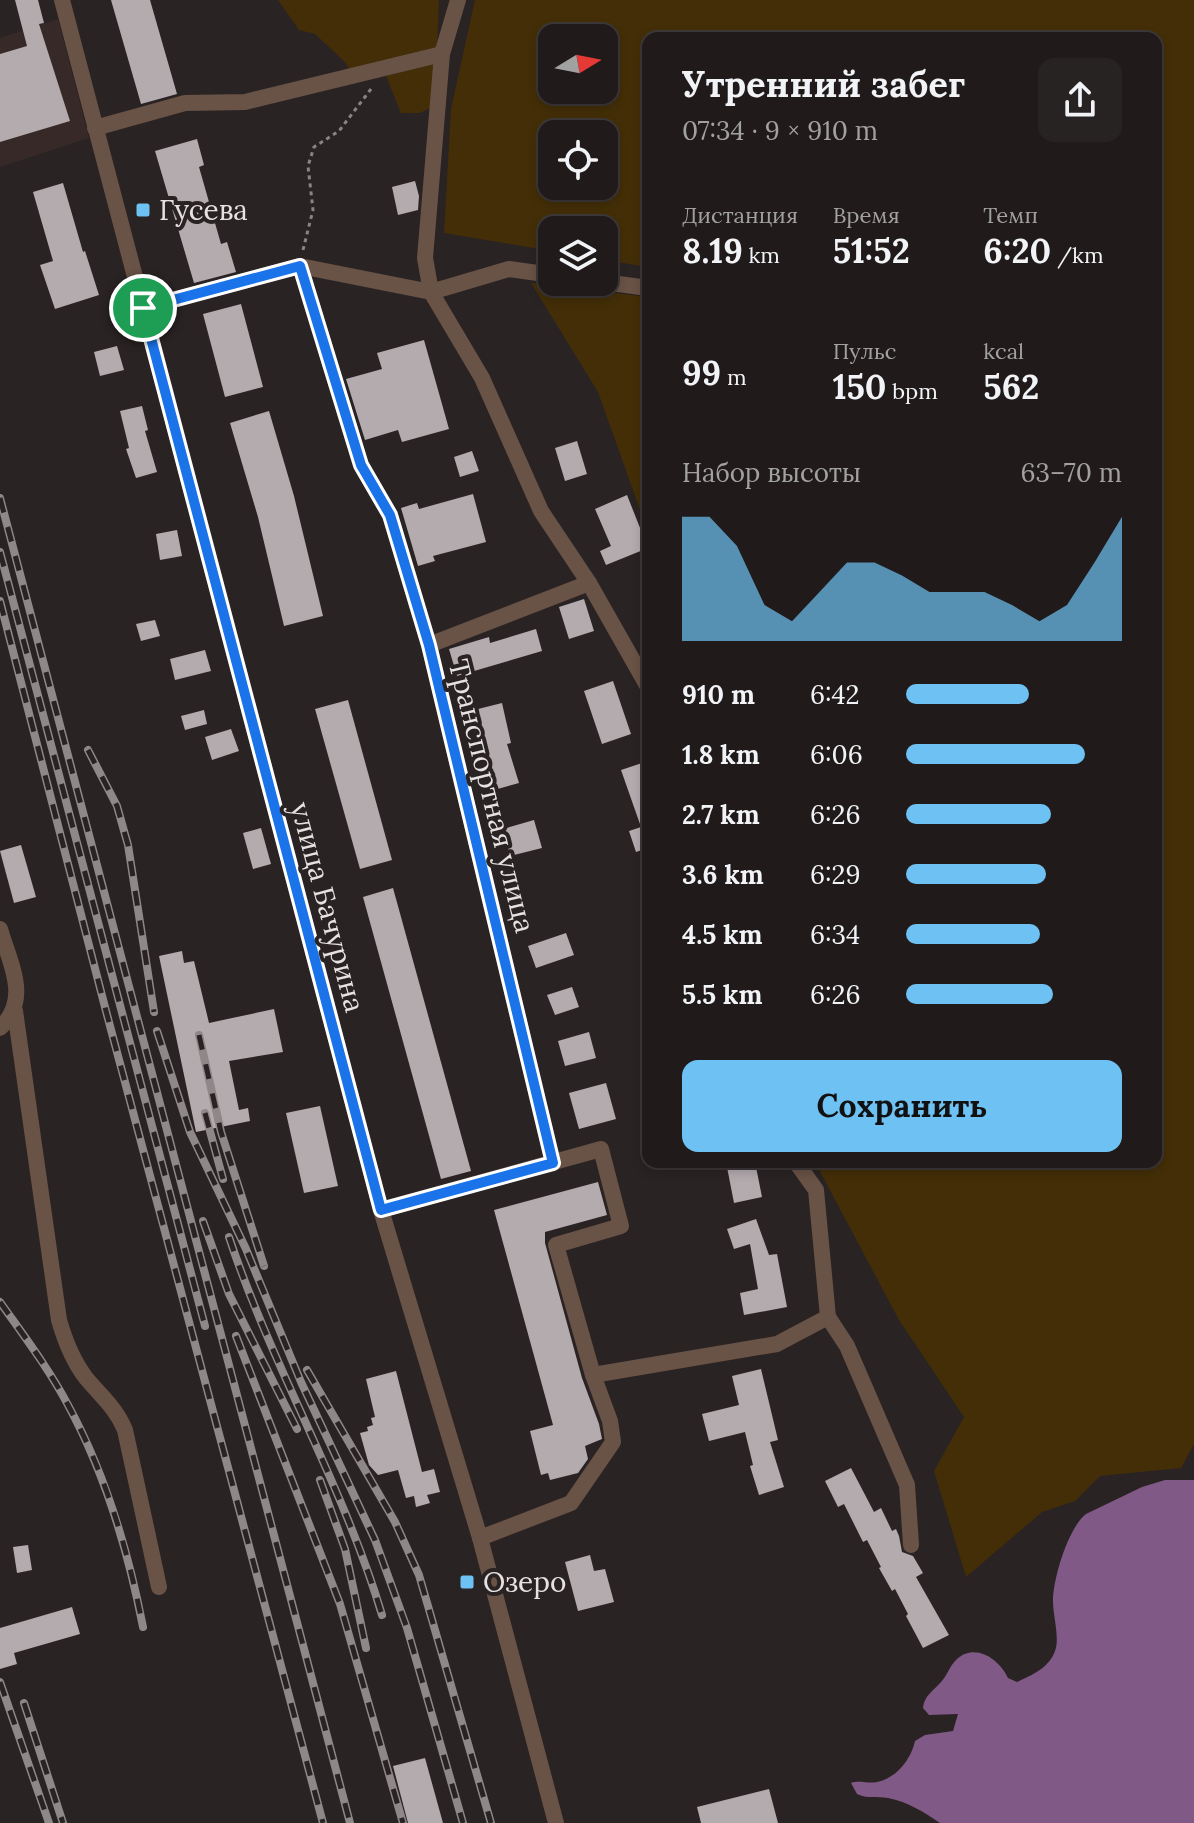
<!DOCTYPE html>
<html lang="ru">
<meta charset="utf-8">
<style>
:root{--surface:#201a1a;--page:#282323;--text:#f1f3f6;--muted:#a2a1a2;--line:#3d3839;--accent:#6ec2f3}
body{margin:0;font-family:Lora,serif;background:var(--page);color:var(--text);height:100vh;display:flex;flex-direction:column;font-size:30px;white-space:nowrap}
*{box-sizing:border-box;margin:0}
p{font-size:26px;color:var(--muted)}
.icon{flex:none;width:44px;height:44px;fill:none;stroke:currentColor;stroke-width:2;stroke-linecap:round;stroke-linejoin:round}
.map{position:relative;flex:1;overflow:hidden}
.drawer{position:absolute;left:642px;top:32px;width:520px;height:1136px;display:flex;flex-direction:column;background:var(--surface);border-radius:16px;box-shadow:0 4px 12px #0003,0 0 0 2px var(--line)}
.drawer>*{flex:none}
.needle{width:52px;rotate:80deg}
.controls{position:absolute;left:538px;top:24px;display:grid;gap:16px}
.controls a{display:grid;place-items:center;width:80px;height:80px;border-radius:16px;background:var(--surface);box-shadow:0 4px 12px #0003,0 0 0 2px var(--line);font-size:40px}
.pin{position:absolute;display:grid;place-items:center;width:68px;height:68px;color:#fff;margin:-34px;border:4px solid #fff;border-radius:50%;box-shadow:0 2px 8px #0007}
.round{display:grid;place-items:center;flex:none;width:84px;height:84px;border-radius:16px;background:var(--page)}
.overview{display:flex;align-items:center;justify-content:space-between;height:136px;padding:0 40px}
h1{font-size:36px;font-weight:800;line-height:60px}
.metrics{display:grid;grid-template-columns:repeat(3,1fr);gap:12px;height:136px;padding:8px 40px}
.metrics div{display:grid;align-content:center}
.metrics b{font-size:34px;font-weight:800}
.metrics small{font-size:22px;font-weight:400}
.metrics p{font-size:22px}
.chart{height:224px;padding:16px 40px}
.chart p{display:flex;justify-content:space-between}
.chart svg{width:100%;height:144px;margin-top:8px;fill:var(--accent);opacity:.7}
.button{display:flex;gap:16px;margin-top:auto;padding:16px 40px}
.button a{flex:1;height:92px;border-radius:16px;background:var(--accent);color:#111;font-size:32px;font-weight:800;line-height:92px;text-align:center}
ul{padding:0 40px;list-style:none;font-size:26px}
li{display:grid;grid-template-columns:128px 96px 1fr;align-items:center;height:60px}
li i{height:20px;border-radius:10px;background:var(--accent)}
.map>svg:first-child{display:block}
</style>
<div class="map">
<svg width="1194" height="1823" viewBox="0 0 1194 1823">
<rect width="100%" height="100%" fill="#2a2323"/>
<path fill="#372928" d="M58,19L89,138L0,167V38Z"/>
<g fill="#432e07" fill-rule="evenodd">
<path d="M278,0H439L437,48L350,71L345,62L315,34L299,30Z"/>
<path d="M475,0H1194V1444L1181,1468L1100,1476L1075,1501L1042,1512L966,1577L934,1471L964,1417L899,1320L815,1162H1156V38H648V267L604,260V230H552V251L444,233L451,109ZM604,38V90H552V38ZM604,134V186H552V134Z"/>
<path d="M435,62L430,108L420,113H401L386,76Z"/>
<path d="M531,283L648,297V532L598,392Z"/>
</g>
<path fill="#805986" d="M1165,1480H1194V1823H940C924,1812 908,1802 888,1798C877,1796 867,1799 857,1794L851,1783C860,1780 868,1784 877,1782C897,1778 911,1759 915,1741L925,1735L953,1731L958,1714L929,1715L923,1708C924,1696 933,1691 941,1682C947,1676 949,1667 956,1660C975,1642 999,1659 1008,1678L1017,1682C1032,1675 1049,1668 1055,1651C1060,1638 1053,1616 1053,1601C1053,1579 1068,1528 1086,1514L1142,1487Z"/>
<g fill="#b4abaf">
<path d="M15,0H38L44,23L39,24L70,121L0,142V54L27,46Z"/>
<path d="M111,0H150L177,94L141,104Z"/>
<path d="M197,139L204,165L199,167L221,244L227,242L236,272L194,283L155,151Z"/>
<path d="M415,181L419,196L418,210L398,215L392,187Z"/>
<path d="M63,183L83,252L85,251L99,295L55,309L40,265L53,261L33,192Z"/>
<path d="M241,304L263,387L225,397L203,314Z"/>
<path d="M424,340L449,429L402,442L398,430L365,440L346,379L382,369L377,353Z"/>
<path d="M117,346L124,370L100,376L94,352Z"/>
<path d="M142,406L148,430L145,431L157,472L136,478L126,449L129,448L120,411Z"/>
<path d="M269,411L294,496L323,616L284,626L258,517L230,423Z"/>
<path d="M577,441L587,474L565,481L555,448Z"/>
<path d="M472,451L479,471L460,477L454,457Z"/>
<path d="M473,494L486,542L433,556L435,561L418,566L401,508L417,503L419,509Z"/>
<path d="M627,495L648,548L606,565L600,551L611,546L595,509Z"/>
<path d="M177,530L182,556L160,560L156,534Z"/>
<path d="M584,599L594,631L569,639L559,607Z"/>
<path d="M155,620L160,636L141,641L136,624Z"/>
<path d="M536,629L542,651L457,676L449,649L489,637L490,643Z"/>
<path d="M205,650L211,671L175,680L170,659Z"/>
<path d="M613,681L631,734L602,744L584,691Z"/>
<path d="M348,700L392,860L360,869L315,709Z"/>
<path d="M502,703L511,743L507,744L519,783L487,792L481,772L492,769L478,709Z"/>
<path d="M204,710L207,724L185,730L181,716Z"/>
<path d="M231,729L239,751L212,760L205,737Z"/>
<path d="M642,763L648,781V848L636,852L629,831L641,827L621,770Z"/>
<path d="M534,820L542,848L510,856L503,829Z"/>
<path d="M261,828L271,864L253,869L243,833Z"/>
<path d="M21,845L36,897L14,903L0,851Z"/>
<path d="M393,888L471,1171L441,1179L363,897Z"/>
<path d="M566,933L574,955L536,968L528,946Z"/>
<path d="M182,951L184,963L194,961L209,1023L274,1009L283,1052L229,1061L239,1110L248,1108L250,1121L196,1132L159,956Z"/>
<path d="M572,987L579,1007L555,1015L547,995Z"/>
<path d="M589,1032L596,1058L565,1066L558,1041Z"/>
<path d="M606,1083L616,1119L579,1129L569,1093Z"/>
<path d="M320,1106L338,1186L304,1193L286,1113Z"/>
<path d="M726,1162H755L762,1197L734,1203Z"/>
<path d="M598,1182L607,1215L545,1232V1243L582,1378L599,1424L602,1439L585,1446L588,1459L578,1473L550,1480L548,1473L541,1475L530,1431L553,1425L494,1210Z"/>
<path d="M756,1219L769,1255L777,1254L787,1307L744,1315L740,1293L758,1289L750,1244L734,1249L727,1229Z"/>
<path d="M761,1369L778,1440L770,1442L784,1487L759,1495L750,1466L753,1465L745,1432L709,1441L702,1414L739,1405L732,1376Z"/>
<path d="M396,1371L422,1472L434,1469L440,1492L427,1495L430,1503L416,1507L414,1496L406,1498L398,1470L378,1475L369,1465L360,1433L368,1431L367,1427L373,1425L371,1418L375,1417L366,1379Z"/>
<path d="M851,1468L874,1512L881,1508L892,1531L896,1529L899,1536L902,1552L913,1556L923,1573L916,1577L949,1635L923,1648L906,1616L908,1614L895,1589L892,1591L879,1568L881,1567L867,1540L863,1542L844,1504L838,1507L825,1481Z"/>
<path d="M28,1545L32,1570L17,1573L13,1547Z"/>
<path d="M590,1555L594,1571L605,1569L614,1602L578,1611L565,1562Z"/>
<path d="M72,1607L80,1634L14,1653L17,1664L0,1669V1628Z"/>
<path d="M425,1758L443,1823H408L393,1766Z"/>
<path d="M769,1789L778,1823H701L697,1807Z"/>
</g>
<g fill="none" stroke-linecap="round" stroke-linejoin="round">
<path stroke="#898383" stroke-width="3" stroke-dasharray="4 4" stroke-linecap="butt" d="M303,250L313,210L308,166L314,147L339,131L371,89"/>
<g stroke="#695246" stroke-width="16">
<path d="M62,0L381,1210L480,1538L556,1823"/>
<path d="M458,0L442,54L425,258L431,292L482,378L541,511L589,583L648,687"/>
<path d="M95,128L185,103L245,102L442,54"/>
<path d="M300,266L361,465L390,515L429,645L553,1163"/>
<path d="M604,282L648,288"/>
<path d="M143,308L300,266L431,292L509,269L552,275"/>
<path d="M429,645L589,583"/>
<path d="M0,929C10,964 31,999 0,1028"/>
<path d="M15,1011L59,1320C65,1341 73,1361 86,1378C101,1396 116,1408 125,1430L159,1587"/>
<path d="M796,1162L816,1190L828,1317L847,1346L907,1485L911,1545"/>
<path d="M381,1210L601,1149L621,1226L556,1245L593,1375"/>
<path d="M480,1538L571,1503L613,1442L610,1421L593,1375L777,1344L828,1317"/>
</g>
<defs>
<g id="rail">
<path d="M0,498L350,1823"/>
<path d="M0,552L205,1326"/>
<path d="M0,601L106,1011L323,1823"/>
<path d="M88,750L117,806L128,845L154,1012"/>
<path d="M157,1031L190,1132L246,1249L301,1382L375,1540L407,1628L463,1823"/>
<path d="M199,1035L221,1132L264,1266"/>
<path d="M205,1113L223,1179"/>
<path d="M203,1221L229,1294L297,1429"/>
<path d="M229,1237C272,1367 343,1484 382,1615"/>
<path d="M0,1302C24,1336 49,1369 68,1405C106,1475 128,1550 143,1627"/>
<path d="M236,1336L340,1604L403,1823"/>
<path d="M307,1370L395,1522L419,1575L491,1823"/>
<path d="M320,1480L345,1549L366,1648"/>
<path d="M0,1682L49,1823"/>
<path d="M24,1703L63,1823"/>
</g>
</defs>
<use href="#rail" stroke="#8e8888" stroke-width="8"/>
<use href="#rail" stroke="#2a2323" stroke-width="5" stroke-dasharray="15" stroke-linecap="butt"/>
</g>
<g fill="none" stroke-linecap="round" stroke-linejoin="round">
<defs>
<path id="route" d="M300,266L361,465L390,515L429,645L553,1163L381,1210L143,308Z"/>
</defs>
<use href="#route" stroke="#fff" stroke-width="16"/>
<use href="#route" stroke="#1a73e8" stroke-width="10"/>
</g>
<g fill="#6ec2f3" stroke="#2a2323" stroke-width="3">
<rect x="135" y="202" width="16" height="16" rx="4"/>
<rect x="459" y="1574" width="16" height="16" rx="4"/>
</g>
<g text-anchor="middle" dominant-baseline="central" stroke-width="8" stroke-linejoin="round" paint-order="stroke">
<g font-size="28" fill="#e7e2e2" stroke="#2a2323" text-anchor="start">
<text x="159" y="210">Гусева</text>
<text x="483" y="1582">Озеро</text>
</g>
<g font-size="28" fill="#e7e2e2" stroke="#2a2323">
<text transform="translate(492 796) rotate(76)">Транспортная улица</text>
<text transform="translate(328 907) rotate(75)">улица Бачурина</text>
</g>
</g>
</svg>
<div class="controls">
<a><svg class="needle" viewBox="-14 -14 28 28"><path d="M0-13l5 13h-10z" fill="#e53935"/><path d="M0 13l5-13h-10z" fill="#a2a1a2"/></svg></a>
<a><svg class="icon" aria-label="locate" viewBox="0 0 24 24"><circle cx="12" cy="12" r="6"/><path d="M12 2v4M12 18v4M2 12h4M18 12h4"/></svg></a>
<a><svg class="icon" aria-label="layers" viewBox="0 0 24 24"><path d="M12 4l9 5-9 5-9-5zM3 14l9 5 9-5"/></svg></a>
</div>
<div class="pin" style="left:143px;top:308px;background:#1e9e55"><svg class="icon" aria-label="arrive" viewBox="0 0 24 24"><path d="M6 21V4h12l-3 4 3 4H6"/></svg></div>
<section class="drawer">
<div class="overview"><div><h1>Утренний забег</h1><p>07:34 · 9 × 910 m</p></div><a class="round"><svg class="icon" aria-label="share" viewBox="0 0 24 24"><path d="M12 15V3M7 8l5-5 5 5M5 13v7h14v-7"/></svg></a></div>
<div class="metrics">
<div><p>Дистанция</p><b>8.19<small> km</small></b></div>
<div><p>Время</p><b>51:52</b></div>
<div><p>Темп</p><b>6:20<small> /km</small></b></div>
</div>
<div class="metrics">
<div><b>99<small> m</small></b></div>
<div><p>Пульс</p><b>150<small> bpm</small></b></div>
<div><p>kcal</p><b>562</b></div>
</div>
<div class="chart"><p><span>Набор высоты</span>63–70 m</p>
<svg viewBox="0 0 160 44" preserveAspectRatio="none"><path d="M0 44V6L10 6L20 15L30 33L40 38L50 29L60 20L70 20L80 24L90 29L100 29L110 29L120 33L130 38L140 33L150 20L160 6V44z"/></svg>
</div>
<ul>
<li><b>910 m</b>6:42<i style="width:57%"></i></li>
<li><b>1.8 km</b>6:06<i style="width:83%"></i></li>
<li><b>2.7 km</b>6:26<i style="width:67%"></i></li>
<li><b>3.6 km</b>6:29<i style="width:65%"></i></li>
<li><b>4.5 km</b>6:34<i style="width:62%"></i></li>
<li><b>5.5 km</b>6:26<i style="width:68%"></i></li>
</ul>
<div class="button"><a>Сохранить</a></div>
</section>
</div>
